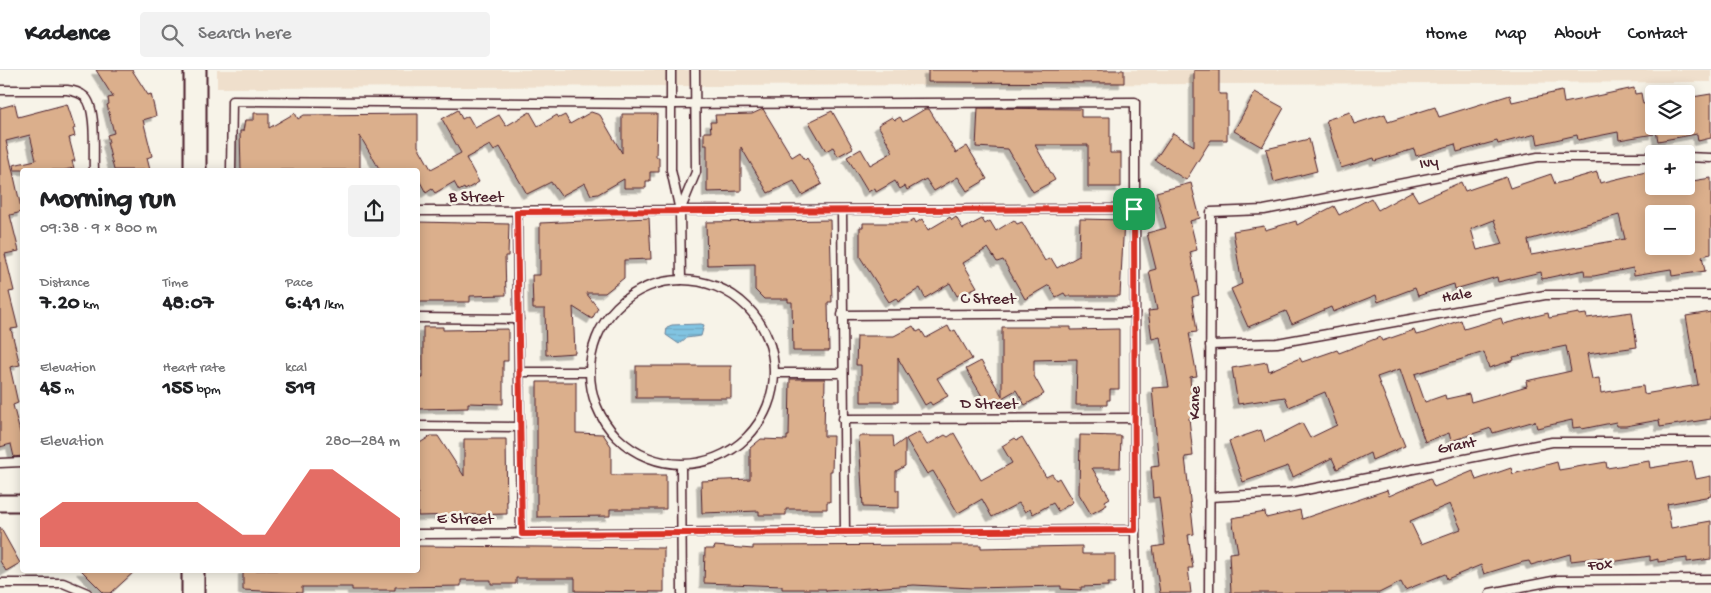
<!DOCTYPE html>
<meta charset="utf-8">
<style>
:root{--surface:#fff;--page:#f2f2f2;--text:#202124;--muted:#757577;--line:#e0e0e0;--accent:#d93025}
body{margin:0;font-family:"Gochi Hand",sans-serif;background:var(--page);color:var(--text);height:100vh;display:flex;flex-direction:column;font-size:19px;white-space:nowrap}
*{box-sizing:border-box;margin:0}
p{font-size:16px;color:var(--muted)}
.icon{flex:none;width:28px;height:28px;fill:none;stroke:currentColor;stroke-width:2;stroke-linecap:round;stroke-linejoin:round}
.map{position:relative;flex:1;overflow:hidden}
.panel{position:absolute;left:20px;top:98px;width:400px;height:405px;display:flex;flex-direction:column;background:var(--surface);border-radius:5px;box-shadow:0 2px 12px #0003}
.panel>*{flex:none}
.fabs{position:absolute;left:1645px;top:15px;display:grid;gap:10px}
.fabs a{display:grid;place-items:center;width:50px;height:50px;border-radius:5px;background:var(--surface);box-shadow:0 2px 12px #0003;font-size:25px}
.pin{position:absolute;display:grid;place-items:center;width:42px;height:42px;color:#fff;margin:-21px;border-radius:10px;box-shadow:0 2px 8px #0006}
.round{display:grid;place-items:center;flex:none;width:52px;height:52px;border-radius:5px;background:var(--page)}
.headline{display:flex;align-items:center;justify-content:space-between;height:85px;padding:0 20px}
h1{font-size:28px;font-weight:700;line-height:38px}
.figures{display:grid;grid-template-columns:repeat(3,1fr);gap:8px;height:85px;padding:5px 20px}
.figures div{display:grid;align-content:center}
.figures b{font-size:21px;font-weight:700}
.figures small{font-size:14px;font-weight:400}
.figures p{font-size:14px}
.chart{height:140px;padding:10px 20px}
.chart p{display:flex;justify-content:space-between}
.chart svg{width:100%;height:90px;margin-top:5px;fill:var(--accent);opacity:.7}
header{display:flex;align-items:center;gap:30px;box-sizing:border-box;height:70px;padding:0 25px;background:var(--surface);border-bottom:1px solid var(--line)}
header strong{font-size:24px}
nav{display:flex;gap:28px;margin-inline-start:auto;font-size:18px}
.search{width:350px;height:45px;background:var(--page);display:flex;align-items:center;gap:12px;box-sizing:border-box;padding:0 18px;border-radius:5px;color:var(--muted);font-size:19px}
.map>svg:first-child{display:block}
</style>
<header>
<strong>Kadence</strong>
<div class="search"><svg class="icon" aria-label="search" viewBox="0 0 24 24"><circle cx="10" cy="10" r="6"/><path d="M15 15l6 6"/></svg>Search here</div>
<nav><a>Home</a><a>Map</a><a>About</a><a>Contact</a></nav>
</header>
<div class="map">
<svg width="1711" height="523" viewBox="0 0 1711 523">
<defs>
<pattern id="water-rules" width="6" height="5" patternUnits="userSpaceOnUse" patternTransform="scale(1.25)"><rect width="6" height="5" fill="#81c4e2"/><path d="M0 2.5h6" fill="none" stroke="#71a8c2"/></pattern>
<filter id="shadow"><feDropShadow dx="-4.5" dy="4.5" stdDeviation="0" flood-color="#0004"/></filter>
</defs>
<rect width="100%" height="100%" fill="#f7f3e8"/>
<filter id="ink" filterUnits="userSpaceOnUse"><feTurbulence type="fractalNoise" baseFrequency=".02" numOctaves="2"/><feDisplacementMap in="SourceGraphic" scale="10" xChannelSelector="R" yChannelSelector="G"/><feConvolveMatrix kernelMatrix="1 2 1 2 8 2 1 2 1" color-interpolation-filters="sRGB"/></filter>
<g filter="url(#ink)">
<path fill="#efdfcc" d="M217,0H1711V12L217,18Z"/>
<path fill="url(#water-rules)" stroke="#6b8299" d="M701,254L704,255L701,266L686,268L679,274L666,265L667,257L672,255Z"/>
<g fill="#dbaf8c" stroke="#4a1f2b" fill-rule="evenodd" filter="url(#shadow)">
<path d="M96,0H132L148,25L151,24L156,46L143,50L152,86L147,88L150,100H114L107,72H109L107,65L114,63L107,35L109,34L108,28L113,27Z"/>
<path d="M928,0H1124V13L928,12Z"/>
<path d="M1194,0H1219V24H1227V70H1211L1186,110L1155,90L1173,63L1194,76Z"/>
<path d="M1634,18L1635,24L1641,23L1643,34L1654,32V64L1619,70L1618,62L1578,70L1577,65L1538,74L1536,64L1498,74L1497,71L1457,82L1455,74L1416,86L1414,79L1375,91L1374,88L1341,98L1326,50L1350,42L1354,54L1385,44L1388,52L1435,37L1439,47L1510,25L1512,32L1562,21L1564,33Z"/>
<path d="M1255,22L1284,38L1262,77L1234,61Z"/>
<path d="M1711,24V68L1698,71L1697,64L1658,71L1655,56H1686V28Z"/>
<path d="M15,34L18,47L67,34L75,58L73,59L75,66L69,68L75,91H72L74,98L64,100H14L13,95L36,90L30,65L6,71L22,142L10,145L19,181L5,184L14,221L9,222L18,258L11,259L20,295L10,297L18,333L13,335L22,370V386L14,387L11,374L0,377V38Z"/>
<path d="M978,38L1081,39V47H1110V83H1121V117H1088V75H1035L1055,110L1033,122L1008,79L976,77Z"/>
<path d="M763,39L792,87L800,82L805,90L807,88L822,114L802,125L794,111L768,123L741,77V121L707,122V75H704V62H711L710,52H716L715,45L752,44Z"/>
<path d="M925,39H929L956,83L967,76L987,109L967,121L958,107L934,121L926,109L907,120L905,116L900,119L895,111L876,122L875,118L868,122L847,87L861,79L870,95L893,82L878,55L892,47L895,50L900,47L903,52Z"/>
<path d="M458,40L462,49L468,46L475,58L499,45L506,56L530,42L538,56L557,45L559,48L565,45L570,54L591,42L600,45L622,83V44H657L656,87H659V102H650V111H646V118H624V109L598,124L591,125L585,113L561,126L551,112L527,124L500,77L494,81L490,75L466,88L479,112L465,120L464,118L459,121L454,112L435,123L432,119L426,123L418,108V100H380L360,66V100H241L240,61H243L245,50H254V43H269V58L295,43L298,49L304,45L418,44V76L431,99L461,83L442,49Z"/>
<path d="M832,41L853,78L838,86L833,77L826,81L809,52Z"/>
<path d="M1309,69L1317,101L1274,112L1266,79Z"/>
<path d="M1654,100V116H1686V112L1711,108V184L1702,186L1705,201L1672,206L1671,199L1634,205L1633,198L1594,206H1585L1584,200L1542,209L1541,202L1498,212L1497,207L1455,219L1454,214L1418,226L1415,218L1378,232L1376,225L1333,242L1331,237L1292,254L1286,241L1248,257L1231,219L1242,214L1233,161L1264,156L1265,160L1296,151L1297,155L1334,136L1339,145L1371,128L1378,140L1412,121L1418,131L1461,112L1465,121L1506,107L1510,118L1551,104L1555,114L1597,102L1600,113ZM1654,144H1686V176H1654ZM1619,145L1625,169L1531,185L1528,170ZM1494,150L1503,174L1477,180L1471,159Z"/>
<path d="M1191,113L1200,148L1190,151L1197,180L1190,182L1199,225L1192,227L1197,262L1189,263L1197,306L1190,307L1193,347L1189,348L1193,386L1185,387L1194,464L1188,465L1193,498H1188L1191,523H1160L1153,477L1165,475L1159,427L1153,428L1151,397L1159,396L1152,318L1169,317L1160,267L1152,269L1148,241L1157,240L1149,201L1156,199L1147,163L1166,158L1156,122Z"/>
<path d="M950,147L952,150L956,147L963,159L982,149L985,154L990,151L996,161L1014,150L1017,154L1022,152L1045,191L1051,188L1057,198L1079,186L1080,149L1124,150L1120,226H1066L1064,223L1056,227L1049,215L1025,229L1003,190L997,192L988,178L963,193L977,217L957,226L950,213L925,228L920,218L898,232L896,228L889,232L860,187V157H863V153H908L914,149L916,153L922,149L928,160Z"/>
<path d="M649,148L651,189L624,190V208L605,223H586L598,238L592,249L573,237L575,283L546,285L545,239H533L532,205H540V153Z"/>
<path d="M830,150L832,232H828L829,281H793L792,232H788V229H764L755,220V194L707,195L706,152Z"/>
<path d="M418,152L509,154L508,186H505L506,225L470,226V232H418Z"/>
<path d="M1632,242L1637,277L1587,284L1592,309L1599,308L1601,323L1643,316L1644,324L1698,315L1686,246L1711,242V349L1660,357L1659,350L1626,356H1617L1616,352L1582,359L1581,357L1573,358L1572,350L1537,358L1535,351L1493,363L1491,358L1451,371L1449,363L1425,372L1400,299L1377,307L1405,376L1372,390L1370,383L1337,399L1332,388L1293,407L1288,396L1243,412L1229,371L1261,360L1265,372L1302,353L1310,368L1337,355L1325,322L1289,337L1285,327L1238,334L1232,298L1267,292L1269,301L1300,288L1302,292L1337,280L1339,283L1380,267L1382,271L1414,260L1416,265L1424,263L1461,250L1464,259L1501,248L1503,254L1548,243L1549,248L1579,243V245L1586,244L1587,248ZM1566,276L1571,301L1526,311L1527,316L1471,332L1469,324L1446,329L1445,325L1425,332L1415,304L1484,282L1489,298L1514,290L1513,287Z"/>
<path d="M913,256L917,262L921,260L926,268L948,256L951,262L955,260L972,289L937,308L948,326L932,335L930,332L925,335L898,288V332H861V295H856L857,266H894Z"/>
<path d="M423,257H443V260L508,259V291H503V334L468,333V338L418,339V308H423Z"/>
<path d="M1002,257H1071V260L1119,259V319H1110V330H1107V335H1076L1077,289L1034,290V306L1044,324L1025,335L1016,320L988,336L966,299L981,291L1002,326Z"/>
<rect x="636" y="296" width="95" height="32"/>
<path d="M790,309H825L824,366H833L832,401H830V432H827V439H786V445H759V441L702,443L701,411L750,409V378L761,369L787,370V366H789Z"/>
<path d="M537,312H576V363L603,364L611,376V405H666V439H610V446L537,447Z"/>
<path d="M919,362L927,375L945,365L948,367L954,363L981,410L1012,393L1002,376L1015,368L1017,370L1022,367L1046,407L1052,404L1056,410L1059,408L1073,432L1058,441L1053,433L1033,444L1030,439L1025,442L1019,433L992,447L982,429L958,443L933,401L927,404L906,369Z"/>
<path d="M1080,365L1121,366L1120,398H1092L1110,428L1105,431L1107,435L1091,444L1079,424Z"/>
<path d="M431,366H438L464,406V369H506L507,444L418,446V374Z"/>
<path d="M859,366H893L894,377L905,369V396L896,401V420H899V438L863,437Z"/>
<path d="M1649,391L1650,398L1692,391L1696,409L1711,406V426L1667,434L1671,458L1711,451V489L1687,492V488L1658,492V489L1650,491V486L1605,493L1604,487L1571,491L1570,484L1531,495L1529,491L1523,492L1484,504L1481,495L1447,509L1445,504L1405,520L1401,512L1379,523H1231L1229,483L1238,482L1232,448L1265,442L1266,448L1300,440L1302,449L1387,420L1389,426L1430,408L1434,417L1473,401L1476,410L1511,398L1513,404L1557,392L1559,400L1606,392L1607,398ZM1450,434L1461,459L1421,474L1410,451Z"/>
<path d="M0,457L20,493L6,501L0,491Z"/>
<path d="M952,475H981V478L1082,476V484H1115V513H1108V516L1081,517V520L1061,519V516L972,518L914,515L826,521V519H782V516L704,513L705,479H714L715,476L753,479V476Z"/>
<path d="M418,476L664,478V522L575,521V508H516V514H491V510H461V516L395,517V520H352V517H302V523L243,520V500H418Z"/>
<path d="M81,500H136L111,523H104Z"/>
</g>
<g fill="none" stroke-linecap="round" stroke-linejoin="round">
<defs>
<g id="service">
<path d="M671,0V100L680,141L681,210"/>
<path d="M0,20H67C74,21 80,22 85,27C97,38 93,83 94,100"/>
<path d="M1686,87L1711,88"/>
<path d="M231,100L232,31L671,34L1135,32V460L418,464"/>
<path d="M418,141L1135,139"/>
<path d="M680,141L696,102L695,0"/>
<path d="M842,141L845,462"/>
<path d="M517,142L521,464"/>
<circle cx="682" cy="302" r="92"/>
<path d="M842,245L1135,243"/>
<path d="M418,248L519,249"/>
<path d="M1210,275L1277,273L1545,225H1711"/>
<path d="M519,302H589"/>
<path d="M775,303H842"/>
<path d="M843,349L1135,348"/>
<path d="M418,356L520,357"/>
<path d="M0,393L22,392"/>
<path d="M681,395L682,523"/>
<path d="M1209,427L1290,423L1552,372H1711"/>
<path d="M1135,460L1136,523"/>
<path d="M0,513H63L87,523"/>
<path d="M1209,523L1211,142L1264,140L1538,87H1654"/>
<path d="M1490,523L1558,510L1711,509"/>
</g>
<path id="minor" d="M0,433H22"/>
<g id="secondary">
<path d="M195,100V0"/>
<path d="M193,523V500"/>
</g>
</defs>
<use href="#service" stroke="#4a1f2b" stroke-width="11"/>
<use href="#minor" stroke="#4a1f2b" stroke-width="19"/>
<use href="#secondary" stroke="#4a1f2b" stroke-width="25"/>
<use href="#service" stroke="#f7f3e8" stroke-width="8"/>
<use href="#minor" stroke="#f7f3e8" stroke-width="15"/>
<use href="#secondary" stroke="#f7f3e8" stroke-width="21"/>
</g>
</g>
<g fill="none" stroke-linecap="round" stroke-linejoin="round" filter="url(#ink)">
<defs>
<path id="route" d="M1134,139L1135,460L522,464L517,142Z"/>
</defs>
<use href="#route" stroke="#fff" stroke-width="10"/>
<use href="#route" stroke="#d93025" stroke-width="6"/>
</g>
<g text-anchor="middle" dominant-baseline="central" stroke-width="5" stroke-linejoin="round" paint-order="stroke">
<g font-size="16" fill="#4a1f2b" stroke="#f7f3e8">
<text transform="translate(1429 94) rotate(-11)">Ivy</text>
<text x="476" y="128">B Street</text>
<text transform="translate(1457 227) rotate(-10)">Hale</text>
<text x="988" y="230">C Street</text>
<text transform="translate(1196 333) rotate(-90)">Kane</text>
<text x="989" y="335">D Street</text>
<text transform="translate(1457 377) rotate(-11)">Grant</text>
<text x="465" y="450">E Street</text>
<text x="1600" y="496">Fox</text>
</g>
</g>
</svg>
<div class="fabs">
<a><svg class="icon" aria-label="layers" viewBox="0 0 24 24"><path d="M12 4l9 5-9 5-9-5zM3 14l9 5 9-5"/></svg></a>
<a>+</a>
<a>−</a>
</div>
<div class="pin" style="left:1134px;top:139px;background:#1e9e55"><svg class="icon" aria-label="arrive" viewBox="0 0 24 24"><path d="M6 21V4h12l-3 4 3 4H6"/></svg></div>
<section class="panel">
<div class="headline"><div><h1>Morning run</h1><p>09:38 · 9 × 800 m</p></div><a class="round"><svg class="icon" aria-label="share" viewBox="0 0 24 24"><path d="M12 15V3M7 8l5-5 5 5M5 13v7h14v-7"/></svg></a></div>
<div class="figures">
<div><p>Distance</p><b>7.20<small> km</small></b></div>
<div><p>Time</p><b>48:07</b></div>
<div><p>Pace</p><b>6:41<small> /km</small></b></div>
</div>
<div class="figures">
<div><p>Elevation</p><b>45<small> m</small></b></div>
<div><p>Heart rate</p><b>155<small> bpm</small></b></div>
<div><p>kcal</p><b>519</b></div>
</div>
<div class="chart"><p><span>Elevation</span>280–284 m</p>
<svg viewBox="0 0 160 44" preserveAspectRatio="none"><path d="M0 44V30L10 22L20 22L30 22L40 22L50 22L60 22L70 22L80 30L90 38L100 38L110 22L120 6L130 6L140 14L150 22L160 30V44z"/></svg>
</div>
</section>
</div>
